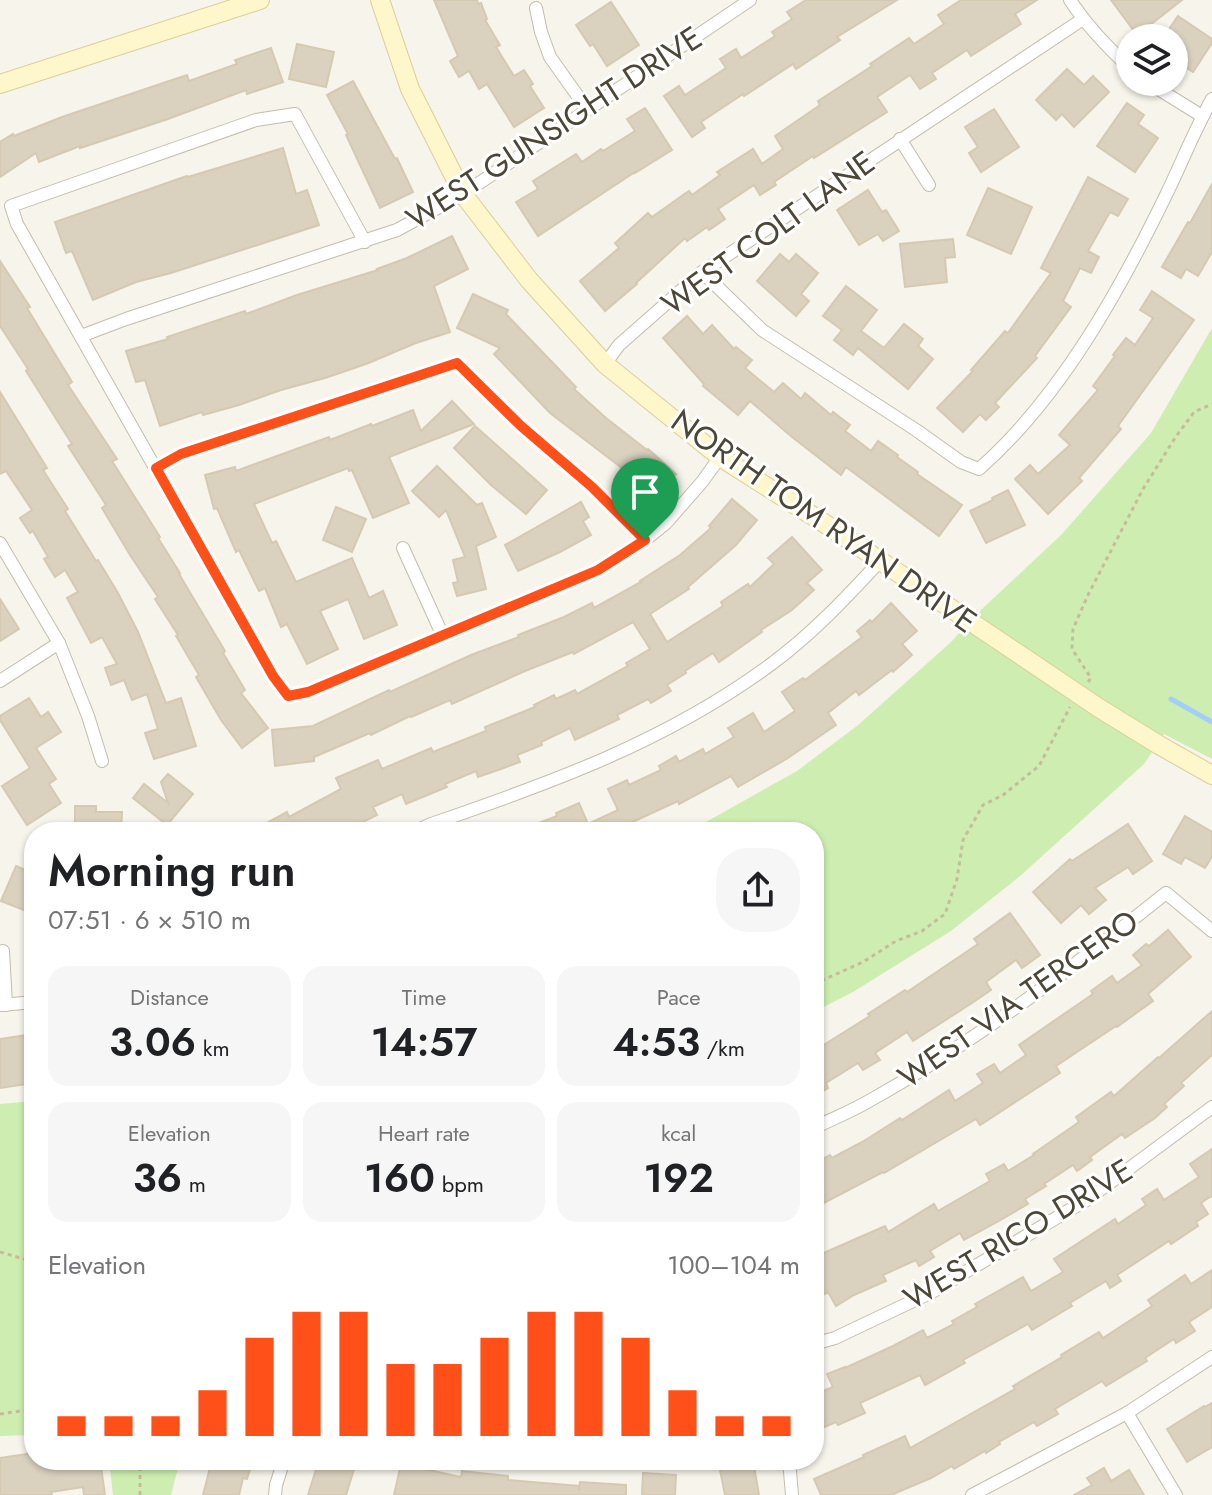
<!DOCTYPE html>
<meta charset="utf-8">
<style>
:root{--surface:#fff;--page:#f6f6f6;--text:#202124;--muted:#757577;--accent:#ff5019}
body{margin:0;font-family:Jost,sans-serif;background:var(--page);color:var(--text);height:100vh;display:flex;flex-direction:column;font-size:30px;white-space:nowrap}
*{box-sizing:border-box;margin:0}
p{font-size:26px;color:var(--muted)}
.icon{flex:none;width:44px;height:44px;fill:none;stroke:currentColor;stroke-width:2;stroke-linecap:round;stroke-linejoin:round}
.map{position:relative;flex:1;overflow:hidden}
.details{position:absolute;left:24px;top:822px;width:800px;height:648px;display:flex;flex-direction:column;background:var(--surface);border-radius:32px;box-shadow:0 2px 6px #0004}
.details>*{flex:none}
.fabs{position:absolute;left:1116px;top:24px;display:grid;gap:16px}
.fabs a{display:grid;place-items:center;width:72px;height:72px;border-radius:50%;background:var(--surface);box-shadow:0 2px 6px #0004;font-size:40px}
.pin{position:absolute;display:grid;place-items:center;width:68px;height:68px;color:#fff;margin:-82px -34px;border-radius:50% 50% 50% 0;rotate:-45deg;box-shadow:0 0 8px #0007}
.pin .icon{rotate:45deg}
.round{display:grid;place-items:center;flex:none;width:84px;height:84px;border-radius:32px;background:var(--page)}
.overview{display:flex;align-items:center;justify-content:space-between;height:136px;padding:0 24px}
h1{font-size:44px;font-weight:600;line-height:60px}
.metrics{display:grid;grid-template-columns:repeat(3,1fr);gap:12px;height:136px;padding:8px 24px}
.metrics div{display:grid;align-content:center;border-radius:20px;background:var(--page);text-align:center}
.metrics b{font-size:40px;font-weight:600}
.metrics small{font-size:22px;font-weight:400}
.metrics p{font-size:22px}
.chart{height:224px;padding:16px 24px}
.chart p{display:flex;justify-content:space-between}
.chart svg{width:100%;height:144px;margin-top:8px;stroke:var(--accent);stroke-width:6}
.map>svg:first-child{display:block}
</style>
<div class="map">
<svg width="1212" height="1495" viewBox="0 0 1212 1495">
<rect width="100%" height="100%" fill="#f7f4eb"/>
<g fill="#cdeeb0">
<path d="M1212,328V759L1164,734L1144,764L1019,877L951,931L853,992L814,1012V832H688L797,771L857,726L950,643L982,609L1062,534L1151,433Z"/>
<path d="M34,1101V1435L0,1436V1104Z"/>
<path d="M109,1460H180L171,1495H113Z"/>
</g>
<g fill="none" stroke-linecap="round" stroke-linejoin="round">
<path stroke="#a3cef8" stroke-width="5" d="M1171,699L1212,722"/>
</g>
<g fill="#dad1bf" stroke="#d5cab1" stroke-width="2">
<path d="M434,0H477L478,4L481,3L487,19L485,20L500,45L496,47L514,76L524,70L533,84L530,86L544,108L514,127L487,84L479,89L469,71L459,77L450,61L458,56Z"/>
<path d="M806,0H897L837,37L840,40L796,69L793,64L744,96L743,94L701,122L705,128L692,137L664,96L679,86L685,95L726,68L720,59L736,49L741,58L775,36L772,32L792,19L787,12Z"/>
<path d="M961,0H1037L1015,14L1021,24L971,56L967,50L932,73L936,79L920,89L910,75L877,97L887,112L814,158L813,156L774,182L776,185L760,195L754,185L718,209L725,219L709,230L707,227L687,241L685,238L636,283L637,284L605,311L580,281L619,248L615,243L648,213L652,217L689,191L692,195L720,175L717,172L753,149L762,164L783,149L775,136L820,105L818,101L872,66L870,64L909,38L914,44L944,24L938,15Z"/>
<path d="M1111,0H1182L1137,35Z"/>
<path d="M611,2L639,45L607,66L593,44L590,46L576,25Z"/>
<path d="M1178,16L1212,39V43L1193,72L1174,59V38H1163Z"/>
<path d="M297,44L334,52L326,87L289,79Z"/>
<path d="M271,48L283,82L247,94L246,90L168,119L80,148V146L39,162L36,153L0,177V142L13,134L14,136L62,117L187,75L189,81L237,64L235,60Z"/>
<path d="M1067,69L1084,85L1093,76L1109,92L1074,127L1062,114L1056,120L1036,100Z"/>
<path d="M353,81L395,159L397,158L413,192L380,208L346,135L348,134L327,95Z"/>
<path d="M1127,103L1144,115L1138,124L1158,138L1135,172L1097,146Z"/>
<path d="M645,108L672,150L635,173V172L538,236L516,202L538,189L533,181L576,154L582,162L601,149L603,151L635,131L627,119Z"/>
<path d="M994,109L1019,147L981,172L969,153L978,147L965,127Z"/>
<path d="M283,148L296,194L307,190L319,225L171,273L136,282L93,300L72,251L66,253L55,222L187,176L188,177Z"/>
<path d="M1088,177L1128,199L1118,216L1110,212L1088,251L1099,257L1091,273L1080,268L1063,301L1071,307L1035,356L1037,358L995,403L999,407L986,420L980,414L963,432L937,408L973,371L971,370L1005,331L1008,333L1051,273L1041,268Z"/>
<path d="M1212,184V252L1198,276L1186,269L1181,278L1162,267L1188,222L1190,223Z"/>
<path d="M988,188L1032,207L1011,254L967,235Z"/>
<path d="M868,190L882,212L886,210L899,231L883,241L878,234L859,245L837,210Z"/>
<path d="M452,236L468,269L434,286L450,332L416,343L366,364L325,378L281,390L239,405L203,415L202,412L160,426L145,380L136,382L126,351L168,339L167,337L245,311L246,314L297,295L378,270L377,269L407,258Z"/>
<path d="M953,239L955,257L945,258L947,282L905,287L900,244Z"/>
<path d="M780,254L789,262L796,254L818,273L801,294L809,301L796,316L757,281Z"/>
<path d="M0,261L30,307L27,308L72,382L68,385L117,459L112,461L160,537L158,538L180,573L179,574L225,651L223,653L245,690L241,693L268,728L242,748L221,720L196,677L199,675L176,636L178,635L155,599L158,597L130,555L102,508L106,505L68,446L72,444L26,371L28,369L0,326Z"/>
<path d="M846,286L877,310L861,331L884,348L904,324L923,339L918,346L933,359L908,389L858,348L853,355L834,340L842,330L823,316Z"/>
<path d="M1152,291L1194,320L1118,426L1121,429L1079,478L1082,481L1048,514L1015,479L1030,465L1038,474L1070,445L1059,435L1098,390L1093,386L1115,356L1113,355L1126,338L1135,345L1153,318L1140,310Z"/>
<path d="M473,294L508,310L506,314L576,387L574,389L606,418L647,450L648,449L676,474L654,499L626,474L627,472L550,413L494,354L500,348L457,328Z"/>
<path d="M687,316L703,334L712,325L734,349L736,347L752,360L745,368L774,392L783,383L801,399L805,393L831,415L833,412L850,425L845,431L871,451L878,441L898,455L897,457L918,472L917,474L962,505L939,536L846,467L841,475L792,437L750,401L738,415L703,386L704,384L663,338Z"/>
<path d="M0,392L47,468L43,470L68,509L65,511L96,561L98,560L118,593L138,632L166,703L181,698L196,746L154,759L145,733L158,729L147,694L132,700L124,680L111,685L105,668L117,664L102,637L91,643L67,598L78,592L65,570L55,577L44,559L48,557L33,531L30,533L20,518L32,510L6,471L0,474Z"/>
<path d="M452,401L474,424L389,457L409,503L373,518L352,470L349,471L348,468L254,504L272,543L276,541L296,582L352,558L369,598L383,591L397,625L364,639L348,599L320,611L338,649L307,664L287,624L281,627L265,588L259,591L239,550L236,552L217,508L214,509L205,475L235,467L236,471L329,437L330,440L371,424L372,426L413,410L421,431Z"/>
<path d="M475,426L547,490L526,514L491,485L454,448Z"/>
<path d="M437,466L477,505L482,503L496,537L476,546L486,589L457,596L453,583L458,582L453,560L465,557L446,510L439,517L412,491Z"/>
<path d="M1008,490L1025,525L986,543L970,511L993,500L992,498Z"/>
<path d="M732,499L757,520L736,545L688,587L689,589L650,614L667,642L723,606L721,602L748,584L750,587L774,564L768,558L792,537L822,570L807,583L814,590L792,610L761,630L762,632L735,651L719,662L713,653L685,671L686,673L667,685L671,691L651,703L648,699L617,715L619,719L575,740L570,728L541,742L542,745L517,755L520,762L501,769L478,777L476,771L445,784L447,787L406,804L402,794L373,807L377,815L342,832H250L287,812L289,817L341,789L336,778L378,760L382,769L431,748L433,752L486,731L485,727L535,707L534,705L554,695L556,699L575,690L577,694L628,666L626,663L650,649L633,622L574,654L573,652L525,671L452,704L450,700L411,717L410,716L371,735L370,733L314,757V761L275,766L272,730L313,726L389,690L390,692L471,655L519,637L518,635L564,617L592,603L594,608L641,582L640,581L680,555L711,528L709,526Z"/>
<path d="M581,502L589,517L583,521L591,535L560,552L518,571L505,545Z"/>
<path d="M336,507L366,519L352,552L323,540Z"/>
<path d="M0,599L19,629L0,641Z"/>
<path d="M891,603L917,631L902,644L912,655L893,672L892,670L859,695L856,691L828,713L836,725L788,758L738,787L731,776L679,804L678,801L611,832H518V831L557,816L556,813L579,803L588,824L618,810L608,789L627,780L629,785L661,770L659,766L676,756L679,762L703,749L705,754L734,737L728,728L753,713L764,732L795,711L782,692L803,678L805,680L862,637L857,631L870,620L872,622Z"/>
<path d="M29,698L41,717L48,712L61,732L36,748L56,779L49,784L61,803L27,825L2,786L30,768L0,720V716Z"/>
<path d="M168,774L193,794L167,825L133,798L144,784L168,803L161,782Z"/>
<path d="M75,806H96V812H122L121,832H75Z"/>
<path d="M1185,816L1212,832V857L1205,868L1185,857L1181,864L1163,854Z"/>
<path d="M1128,824L1152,861L1133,874L1128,867L1095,888L1106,900L1089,914L1081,905L1061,923L1033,892L1070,859L1072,861Z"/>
<path d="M16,866L34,874V914L1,901Z"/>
<path d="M1010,913L1040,955L1022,968L1016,960L986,982L991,990L972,1003L913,1041L907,1032L875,1053L880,1060L863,1070L858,1063L826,1083L828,1088L814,1096V1051L870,1016L868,1014L905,990L907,992L978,944L974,939Z"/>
<path d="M1168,930L1191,957L1148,994L1153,1001L1117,1027L1116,1026L1056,1066L1060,1073L980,1125L976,1119L884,1173L883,1172L814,1208V1164L830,1155L832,1158L864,1141L900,1118L902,1120L949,1090L955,1101L983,1083L977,1074L994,1064L1000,1073L1026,1055L1019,1045L1093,994L1091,991L1112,976L1117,983L1142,965L1133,955L1146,944L1149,946Z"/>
<path d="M1212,1011V1055L1181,1083L1184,1086L1164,1104L1167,1107L1155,1118L1125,1138L1122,1134L1090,1157L1092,1160L1077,1171L1073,1165L1044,1184L1046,1186L1025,1199L1028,1204L997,1222L964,1240L960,1233L930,1251L934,1257L919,1266L916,1260L883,1275L886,1281L854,1295L836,1306L828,1292L814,1300V1259L826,1252L885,1226L888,1232L934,1204L938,1211L990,1181L986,1174L1004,1164L1008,1171L1034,1155L1033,1154L1079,1122L1076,1117L1111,1092L1114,1096L1158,1057L1159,1058Z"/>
<path d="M34,1034V1083L0,1088V1039Z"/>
<path d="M1212,1149V1197L1211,1196L1201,1203L1208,1214L1196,1222L1198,1226L1171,1244L1169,1241L1117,1275L1121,1281L1110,1288L1106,1281L1070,1303L1072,1306L1032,1330L1028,1324L963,1360L965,1363L925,1385L920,1375L860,1403L865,1413L838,1425L836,1422L820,1429L814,1416V1395L833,1387L827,1374L845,1367V1368L893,1346L923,1330L927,1338L954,1324L952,1321L977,1307L975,1304L1023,1277L1031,1291L1063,1272L1054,1259L1115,1219L1118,1224L1146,1205L1142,1199L1157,1189L1164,1200L1199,1177L1190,1164Z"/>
<path d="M1212,1270V1307L1189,1322L1195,1331L1176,1343L1174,1339L1145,1358L1147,1361L1106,1386L1102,1381L1055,1409L1058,1414L1037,1426L1034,1422L999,1442L1000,1444L986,1453L985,1451L954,1469L952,1466L931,1478L891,1495H821L814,1479L864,1457L863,1455L905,1436L910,1448L1015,1389L1013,1386L1062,1357L1061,1355L1099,1332L1103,1338L1152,1306L1148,1300L1185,1275L1191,1284Z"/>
<path d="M1212,1403V1447L1187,1462L1167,1429L1204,1406L1205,1407Z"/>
<path d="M34,1453V1460H100L105,1495H84L83,1487L51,1492L52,1495H0V1458Z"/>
<path d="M212,1460H241L252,1463L247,1479L243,1478L239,1495H203Z"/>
<path d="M319,1460H347L356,1463L346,1495H308Z"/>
<path d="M718,1460H753L759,1495H725Z"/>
<path d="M401,1464L461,1477L462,1471L508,1476V1480L579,1486V1491L580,1482L626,1485V1495H394Z"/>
<path d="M1104,1468L1111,1481L1129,1470L1144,1495H1074L1092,1485L1087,1478Z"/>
<path d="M643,1473L676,1475L675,1495H642Z"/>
</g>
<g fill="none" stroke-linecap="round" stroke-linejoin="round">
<defs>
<g id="street">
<path d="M1070,0C1087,26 1107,47 1130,68"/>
<path d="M536,8L541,32L550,57L587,109"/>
<path d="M1147,82L1202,116"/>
<path d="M900,139L929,185"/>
<path d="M365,242L295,114L256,120L11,206L17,224L273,676L288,696L308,692L598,570L645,540L666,523L702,482L720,457"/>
<path d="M702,272L762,330L916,430L961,462L979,469C1061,397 1120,290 1167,193C1182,162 1195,129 1212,99"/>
<path d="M81,336L126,319L397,230L463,194L750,0"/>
<path d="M605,364L619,345L702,272L1083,19"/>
<path d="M156,468L181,454L457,363L521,426L592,487L645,540"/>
<path d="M0,543L59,643L88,716L102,761"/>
<path d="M403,548L442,634"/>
<path d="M0,681L59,643"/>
<path d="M414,832L431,824C551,783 667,741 770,665C811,635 846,598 880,561"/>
<path d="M3,951L6,1005"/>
<path d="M1,1005L34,1002"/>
<path d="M814,1128C832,1119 852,1111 869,1101C975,1042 1072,968 1166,893L1212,931"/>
<path d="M814,1344L835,1338L932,1292L1088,1199L1212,1107"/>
<path d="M1127,1413L1176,1495"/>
<path d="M789,1460L792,1495"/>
<path d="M275,1495L276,1485L284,1460"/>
<path d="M972,1495L1127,1413L1212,1357"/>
</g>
<g id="secondary">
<path d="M380,0L410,89L463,194L529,280L605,364L720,457L827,525L1099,708L1159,745L1212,775"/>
<path d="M0,84L260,0"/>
</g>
</defs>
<use href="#street" stroke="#c3bdac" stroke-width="14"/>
<use href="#secondary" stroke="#dbce97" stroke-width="20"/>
<g stroke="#c7bb9c" stroke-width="3" stroke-dasharray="4 4" stroke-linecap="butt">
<path d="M1088,682L1091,678L1072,649L1073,629L1088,595L1143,489L1175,438L1194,412L1212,404"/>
<path d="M814,984L863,962L896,941L922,931L945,914L957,879L963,840L983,805L1003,795L1039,766L1070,707"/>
<path d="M0,1252L34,1262"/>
<path d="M0,1414L34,1409"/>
<path d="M140,1495V1460"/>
</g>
<use href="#street" stroke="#fff" stroke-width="12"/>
<use href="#secondary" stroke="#fff7cc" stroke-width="18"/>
</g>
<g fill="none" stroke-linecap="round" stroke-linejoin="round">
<defs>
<path id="route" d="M457,363L521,426L592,487L645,540L598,570L308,692L288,696L273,676L156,468L181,454Z"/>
</defs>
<use href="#route" stroke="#fff" stroke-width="16"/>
<use href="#route" stroke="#ff5019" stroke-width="10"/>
</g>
<g text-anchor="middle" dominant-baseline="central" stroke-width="6" stroke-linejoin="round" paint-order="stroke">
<g font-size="32" fill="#4c4637" stroke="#fff">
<text transform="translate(554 128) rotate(-33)">WEST GUNSIGHT DRIVE</text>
<text transform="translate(768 233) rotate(-36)">WEST COLT LANE</text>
<text transform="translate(824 521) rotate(35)">NORTH TOM RYAN DRIVE</text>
<text transform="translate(1018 999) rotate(-35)">WEST VIA TERCERO</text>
<text transform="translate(1018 1234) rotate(-31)">WEST RICO DRIVE</text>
</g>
</g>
</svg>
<div class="fabs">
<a><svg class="icon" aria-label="layers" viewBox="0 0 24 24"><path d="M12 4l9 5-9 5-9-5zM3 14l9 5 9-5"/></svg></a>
</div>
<div class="pin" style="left:645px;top:540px;background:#1e9e55"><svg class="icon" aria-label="arrive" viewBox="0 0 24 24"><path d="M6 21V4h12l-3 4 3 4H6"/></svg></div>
<section class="details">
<div class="overview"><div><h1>Morning run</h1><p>07:51 · 6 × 510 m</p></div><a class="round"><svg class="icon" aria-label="share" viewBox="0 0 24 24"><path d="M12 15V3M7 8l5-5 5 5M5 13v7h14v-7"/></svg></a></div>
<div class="metrics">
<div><p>Distance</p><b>3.06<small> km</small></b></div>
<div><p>Time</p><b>14:57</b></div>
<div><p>Pace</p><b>4:53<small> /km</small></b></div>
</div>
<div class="metrics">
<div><p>Elevation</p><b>36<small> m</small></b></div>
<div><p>Heart rate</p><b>160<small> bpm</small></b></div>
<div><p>kcal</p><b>192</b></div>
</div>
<div class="chart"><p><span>Elevation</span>100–104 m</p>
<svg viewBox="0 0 160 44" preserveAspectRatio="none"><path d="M5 44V38M15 44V38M25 44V38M35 44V30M45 44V14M55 44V6M65 44V6M75 44V22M85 44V22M95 44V14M105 44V6M115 44V6M125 44V14M135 44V30M145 44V38M155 44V38"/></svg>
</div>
</section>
</div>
